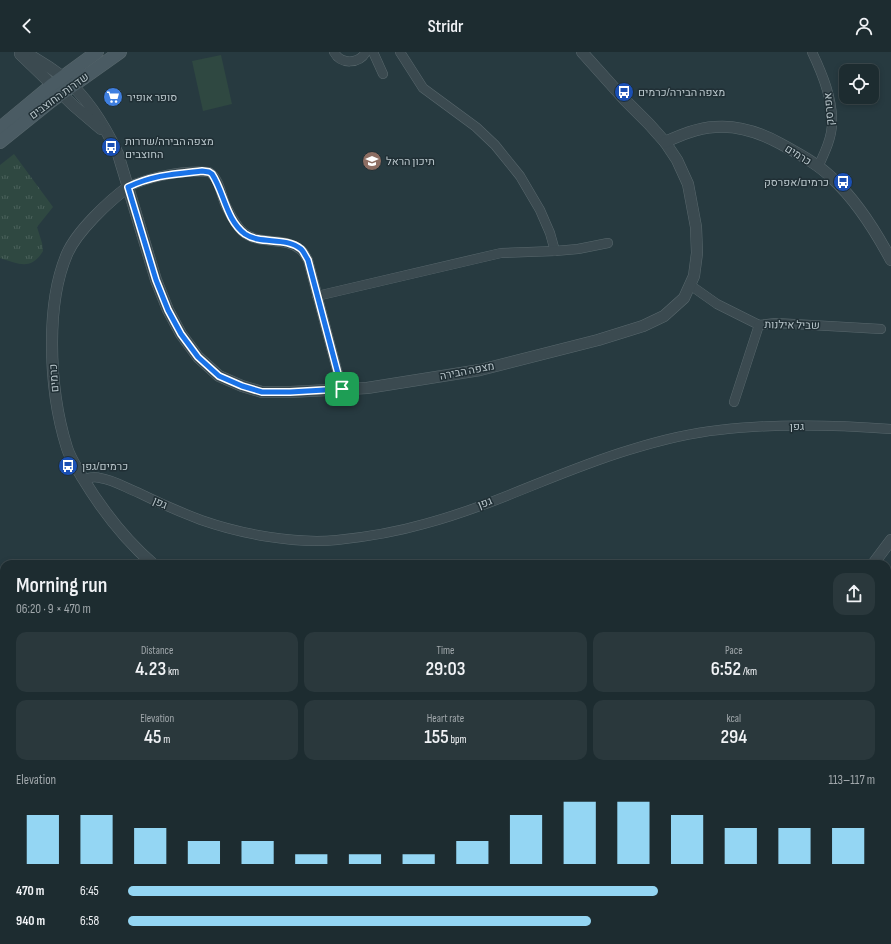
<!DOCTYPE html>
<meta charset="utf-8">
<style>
:root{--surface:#1d2c30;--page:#2a383c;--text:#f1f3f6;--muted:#a0a7ab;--line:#3b484c;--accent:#94d6f3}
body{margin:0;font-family:"Sofia Sans Condensed",Heebo,sans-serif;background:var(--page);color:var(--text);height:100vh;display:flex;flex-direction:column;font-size:15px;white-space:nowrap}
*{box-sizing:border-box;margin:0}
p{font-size:13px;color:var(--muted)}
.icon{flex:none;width:22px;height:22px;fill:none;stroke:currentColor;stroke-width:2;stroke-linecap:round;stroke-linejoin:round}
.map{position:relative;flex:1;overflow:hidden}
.panel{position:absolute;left:0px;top:508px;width:891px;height:384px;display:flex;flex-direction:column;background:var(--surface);border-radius:12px 12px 0 0;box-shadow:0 2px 6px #0003,0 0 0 1px var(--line)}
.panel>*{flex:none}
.controls{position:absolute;left:839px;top:12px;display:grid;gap:8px}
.controls a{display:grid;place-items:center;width:40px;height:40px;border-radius:8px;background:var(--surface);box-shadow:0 2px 6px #0003,0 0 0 1px var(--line);font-size:20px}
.pin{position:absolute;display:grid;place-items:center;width:34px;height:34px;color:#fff;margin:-17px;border-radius:8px;box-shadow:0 2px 6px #0006}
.round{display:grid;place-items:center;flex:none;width:42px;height:42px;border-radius:12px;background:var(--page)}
.headline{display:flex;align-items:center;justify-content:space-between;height:68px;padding:0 16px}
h1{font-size:22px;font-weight:600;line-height:30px}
.metrics{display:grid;grid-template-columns:repeat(3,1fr);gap:6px;height:68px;padding:4px 16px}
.metrics div{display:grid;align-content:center;border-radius:10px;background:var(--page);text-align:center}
.metrics b{font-size:20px;font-weight:600}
.metrics small{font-size:11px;font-weight:400}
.metrics p{font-size:11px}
.chart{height:112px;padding:8px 16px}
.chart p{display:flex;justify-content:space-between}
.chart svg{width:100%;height:72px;margin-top:4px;stroke:var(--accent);stroke-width:6}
ul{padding:0 16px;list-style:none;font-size:13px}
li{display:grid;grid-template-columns:64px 48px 1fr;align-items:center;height:30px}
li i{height:10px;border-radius:5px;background:var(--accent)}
header{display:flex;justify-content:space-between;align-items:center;height:52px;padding:0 16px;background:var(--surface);font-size:18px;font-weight:600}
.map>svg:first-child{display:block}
</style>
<header><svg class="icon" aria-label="back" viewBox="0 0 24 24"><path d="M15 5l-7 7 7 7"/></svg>Stridr<svg class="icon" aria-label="person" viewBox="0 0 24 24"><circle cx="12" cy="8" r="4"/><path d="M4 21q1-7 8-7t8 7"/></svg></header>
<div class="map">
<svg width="891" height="892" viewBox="0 0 891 892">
<defs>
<pattern id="grass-tufts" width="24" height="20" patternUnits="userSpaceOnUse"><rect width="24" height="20" fill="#2f4841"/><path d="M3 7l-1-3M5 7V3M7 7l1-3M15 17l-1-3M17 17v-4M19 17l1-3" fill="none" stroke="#4b615b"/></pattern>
<pattern id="forest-crowns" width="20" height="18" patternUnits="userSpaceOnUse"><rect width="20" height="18" fill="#2f4841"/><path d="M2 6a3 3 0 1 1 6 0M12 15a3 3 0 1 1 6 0" fill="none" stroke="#4b615b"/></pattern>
</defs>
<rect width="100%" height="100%" fill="#273a40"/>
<path fill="url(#grass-tufts)" d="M14,102L53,155L37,175L42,191L43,199C31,219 19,212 0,206V113Z"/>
<g fill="url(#forest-crowns)">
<path d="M0,531L4,534V888H324L329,892H0Z"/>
<path d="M887,764H891V892H527L532,888H887Z"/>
</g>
<path fill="#2f4841" d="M221,3L232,52L203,59L192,9Z"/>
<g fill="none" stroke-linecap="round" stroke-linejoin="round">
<g stroke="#3c5a66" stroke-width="3">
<path d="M0,640L4,645"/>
<path d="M156,888L158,892"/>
<path d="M667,892V888"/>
</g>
<defs>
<g id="minor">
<path d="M334,0C341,13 359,12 366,0"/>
<path d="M373,0L383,22"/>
<path d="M400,0L423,36L476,75L495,93L520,124L540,158L550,181L555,199"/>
<path d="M812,0C822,21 833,47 832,71C832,86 824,102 818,115"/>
<path d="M128,135C151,124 184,118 209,120C219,126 221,142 225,152C230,162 235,173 243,180C259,194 285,184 301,198C304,200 306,205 308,208L342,337"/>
<path d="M690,233L717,252L759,273L776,271L881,277"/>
<path d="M317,244L501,201L555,199L578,197L608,191"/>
<path d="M734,350L759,273"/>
<path d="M83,427C89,426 94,424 100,426C114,428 126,436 139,441C159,451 180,460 201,468C241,482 294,492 337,488C366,485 396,480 424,472C493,454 559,419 629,398C658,389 689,381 719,378C776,371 834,373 891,377"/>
<path d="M0,531L4,533"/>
<path d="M887,675L891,672"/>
</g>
<g id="tertiary">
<path d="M24,0C37,7 51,16 63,25C87,45 105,74 118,102L156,228L168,258L181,282L198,305L219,324L242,334L262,340H290L367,336L480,318L598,288L643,274L664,264L684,246L694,224L697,201L696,175L688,132L677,108L665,90L649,72L625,48L582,0"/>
<path d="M20,2L74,54L101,77"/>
<path d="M665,90C681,83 697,76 715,75C738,73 761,81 781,92C799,102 818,112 832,126C857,149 875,178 891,208"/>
<path d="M128,135C108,150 77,179 67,202C55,230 52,261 52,291C52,327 56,361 67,396C70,406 77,416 82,425C102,458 124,487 153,512"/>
<path d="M873,512L891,488"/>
</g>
<g id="secondary">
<path d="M0,76L52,33L97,0"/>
<path d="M0,90L51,49L120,0"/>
</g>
</defs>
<use href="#minor" stroke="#59686d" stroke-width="10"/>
<use href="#tertiary" stroke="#59686d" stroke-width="12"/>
<use href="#secondary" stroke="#59686d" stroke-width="14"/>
<use href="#minor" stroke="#3b4a50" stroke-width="9"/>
<use href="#tertiary" stroke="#3b4a50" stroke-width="11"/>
<use href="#secondary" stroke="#4a5b63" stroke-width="13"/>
</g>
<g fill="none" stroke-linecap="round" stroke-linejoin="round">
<defs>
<path id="route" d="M202,119L209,120L212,122C224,140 226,168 245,182C261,193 285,184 301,197C304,200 306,205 308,208L342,337L290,340H262L242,334L219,324L198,305L181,282L168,258L156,228L128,135C153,123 174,122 202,119Z"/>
</defs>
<use href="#route" stroke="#fff" stroke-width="8"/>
<use href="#route" stroke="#1a73e8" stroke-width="5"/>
</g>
<defs>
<symbol id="bus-disc" viewBox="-11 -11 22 22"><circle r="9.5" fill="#1a4fb4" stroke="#202f35"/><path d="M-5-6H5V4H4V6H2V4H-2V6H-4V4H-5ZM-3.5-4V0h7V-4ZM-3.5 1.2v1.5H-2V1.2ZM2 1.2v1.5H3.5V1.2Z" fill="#fff"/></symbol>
<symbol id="supermarket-disc" viewBox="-11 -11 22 22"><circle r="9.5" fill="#3f7fe0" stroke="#202f35"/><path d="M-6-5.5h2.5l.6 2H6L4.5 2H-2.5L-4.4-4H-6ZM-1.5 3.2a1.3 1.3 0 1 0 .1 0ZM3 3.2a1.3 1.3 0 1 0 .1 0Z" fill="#fff"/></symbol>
<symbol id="school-disc" viewBox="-11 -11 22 22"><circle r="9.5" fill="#8d6e63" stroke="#202f35"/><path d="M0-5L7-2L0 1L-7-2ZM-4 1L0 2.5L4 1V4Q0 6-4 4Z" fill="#fff"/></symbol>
</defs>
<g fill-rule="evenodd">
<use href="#bus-disc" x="613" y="29" width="22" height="22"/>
<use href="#supermarket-disc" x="102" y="34" width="22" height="22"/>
<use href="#bus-disc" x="100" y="84" width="22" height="22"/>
<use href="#school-disc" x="361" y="98" width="22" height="22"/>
<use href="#bus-disc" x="832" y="119" width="22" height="22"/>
<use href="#bus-disc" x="57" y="403" width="22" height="22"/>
</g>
<g text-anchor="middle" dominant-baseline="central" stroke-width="3" stroke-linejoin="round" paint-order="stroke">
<g font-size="11" fill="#b8c5ca" stroke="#202f35" text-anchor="start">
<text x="638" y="40">מצפה הבירה/כרמים</text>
<text x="127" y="45">סופר אופיר</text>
<text x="125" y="89">מצפה הבירה/שדרות<tspan x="125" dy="13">החוצבים</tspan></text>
<text x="386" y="109">תיכון הראל</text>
<text x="829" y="130" text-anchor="end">כרמים/אפרסק</text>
<text x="82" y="414">כרמים/גפן</text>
</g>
<g font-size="11" fill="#b8c5ca" stroke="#202f35">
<text transform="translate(59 44) rotate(-36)">שדרות החוצבים</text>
<text transform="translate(829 57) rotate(-95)">אפרסק</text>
<text transform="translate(798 103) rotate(32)">כרמים</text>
<text transform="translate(792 273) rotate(1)">שביל אילנות</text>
<text transform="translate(467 319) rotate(-11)">מצפה הבירה</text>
<text transform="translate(54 326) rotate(-94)">כרמים</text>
<text x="797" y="374">גפן</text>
<text transform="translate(160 451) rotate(24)">גפן</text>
<text transform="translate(485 451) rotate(-21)">גפן</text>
</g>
</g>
</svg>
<div class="controls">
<a><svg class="icon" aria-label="locate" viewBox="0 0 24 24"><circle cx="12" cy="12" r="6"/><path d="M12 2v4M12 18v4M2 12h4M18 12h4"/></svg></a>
</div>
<div class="pin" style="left:342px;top:337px;background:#1e9e55"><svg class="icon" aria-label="arrive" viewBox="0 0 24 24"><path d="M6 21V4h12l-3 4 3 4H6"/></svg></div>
<section class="panel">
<div class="headline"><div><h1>Morning run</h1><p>06:20 · 9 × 470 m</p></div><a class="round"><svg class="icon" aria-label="share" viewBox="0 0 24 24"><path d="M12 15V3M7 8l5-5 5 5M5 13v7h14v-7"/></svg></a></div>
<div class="metrics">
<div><p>Distance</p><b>4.23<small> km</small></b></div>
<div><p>Time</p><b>29:03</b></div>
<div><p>Pace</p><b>6:52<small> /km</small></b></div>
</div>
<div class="metrics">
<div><p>Elevation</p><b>45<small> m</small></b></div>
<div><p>Heart rate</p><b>155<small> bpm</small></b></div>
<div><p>kcal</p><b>294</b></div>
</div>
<div class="chart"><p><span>Elevation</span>113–117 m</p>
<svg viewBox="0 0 160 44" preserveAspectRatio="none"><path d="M5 44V14M15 44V14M25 44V22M35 44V30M45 44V30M55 44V38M65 44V38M75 44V38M85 44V30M95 44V14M105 44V6M115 44V6M125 44V14M135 44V22M145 44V22M155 44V22"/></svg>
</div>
<ul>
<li><b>470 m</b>6:45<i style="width:71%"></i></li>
<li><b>940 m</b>6:58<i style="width:62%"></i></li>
</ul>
</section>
</div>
